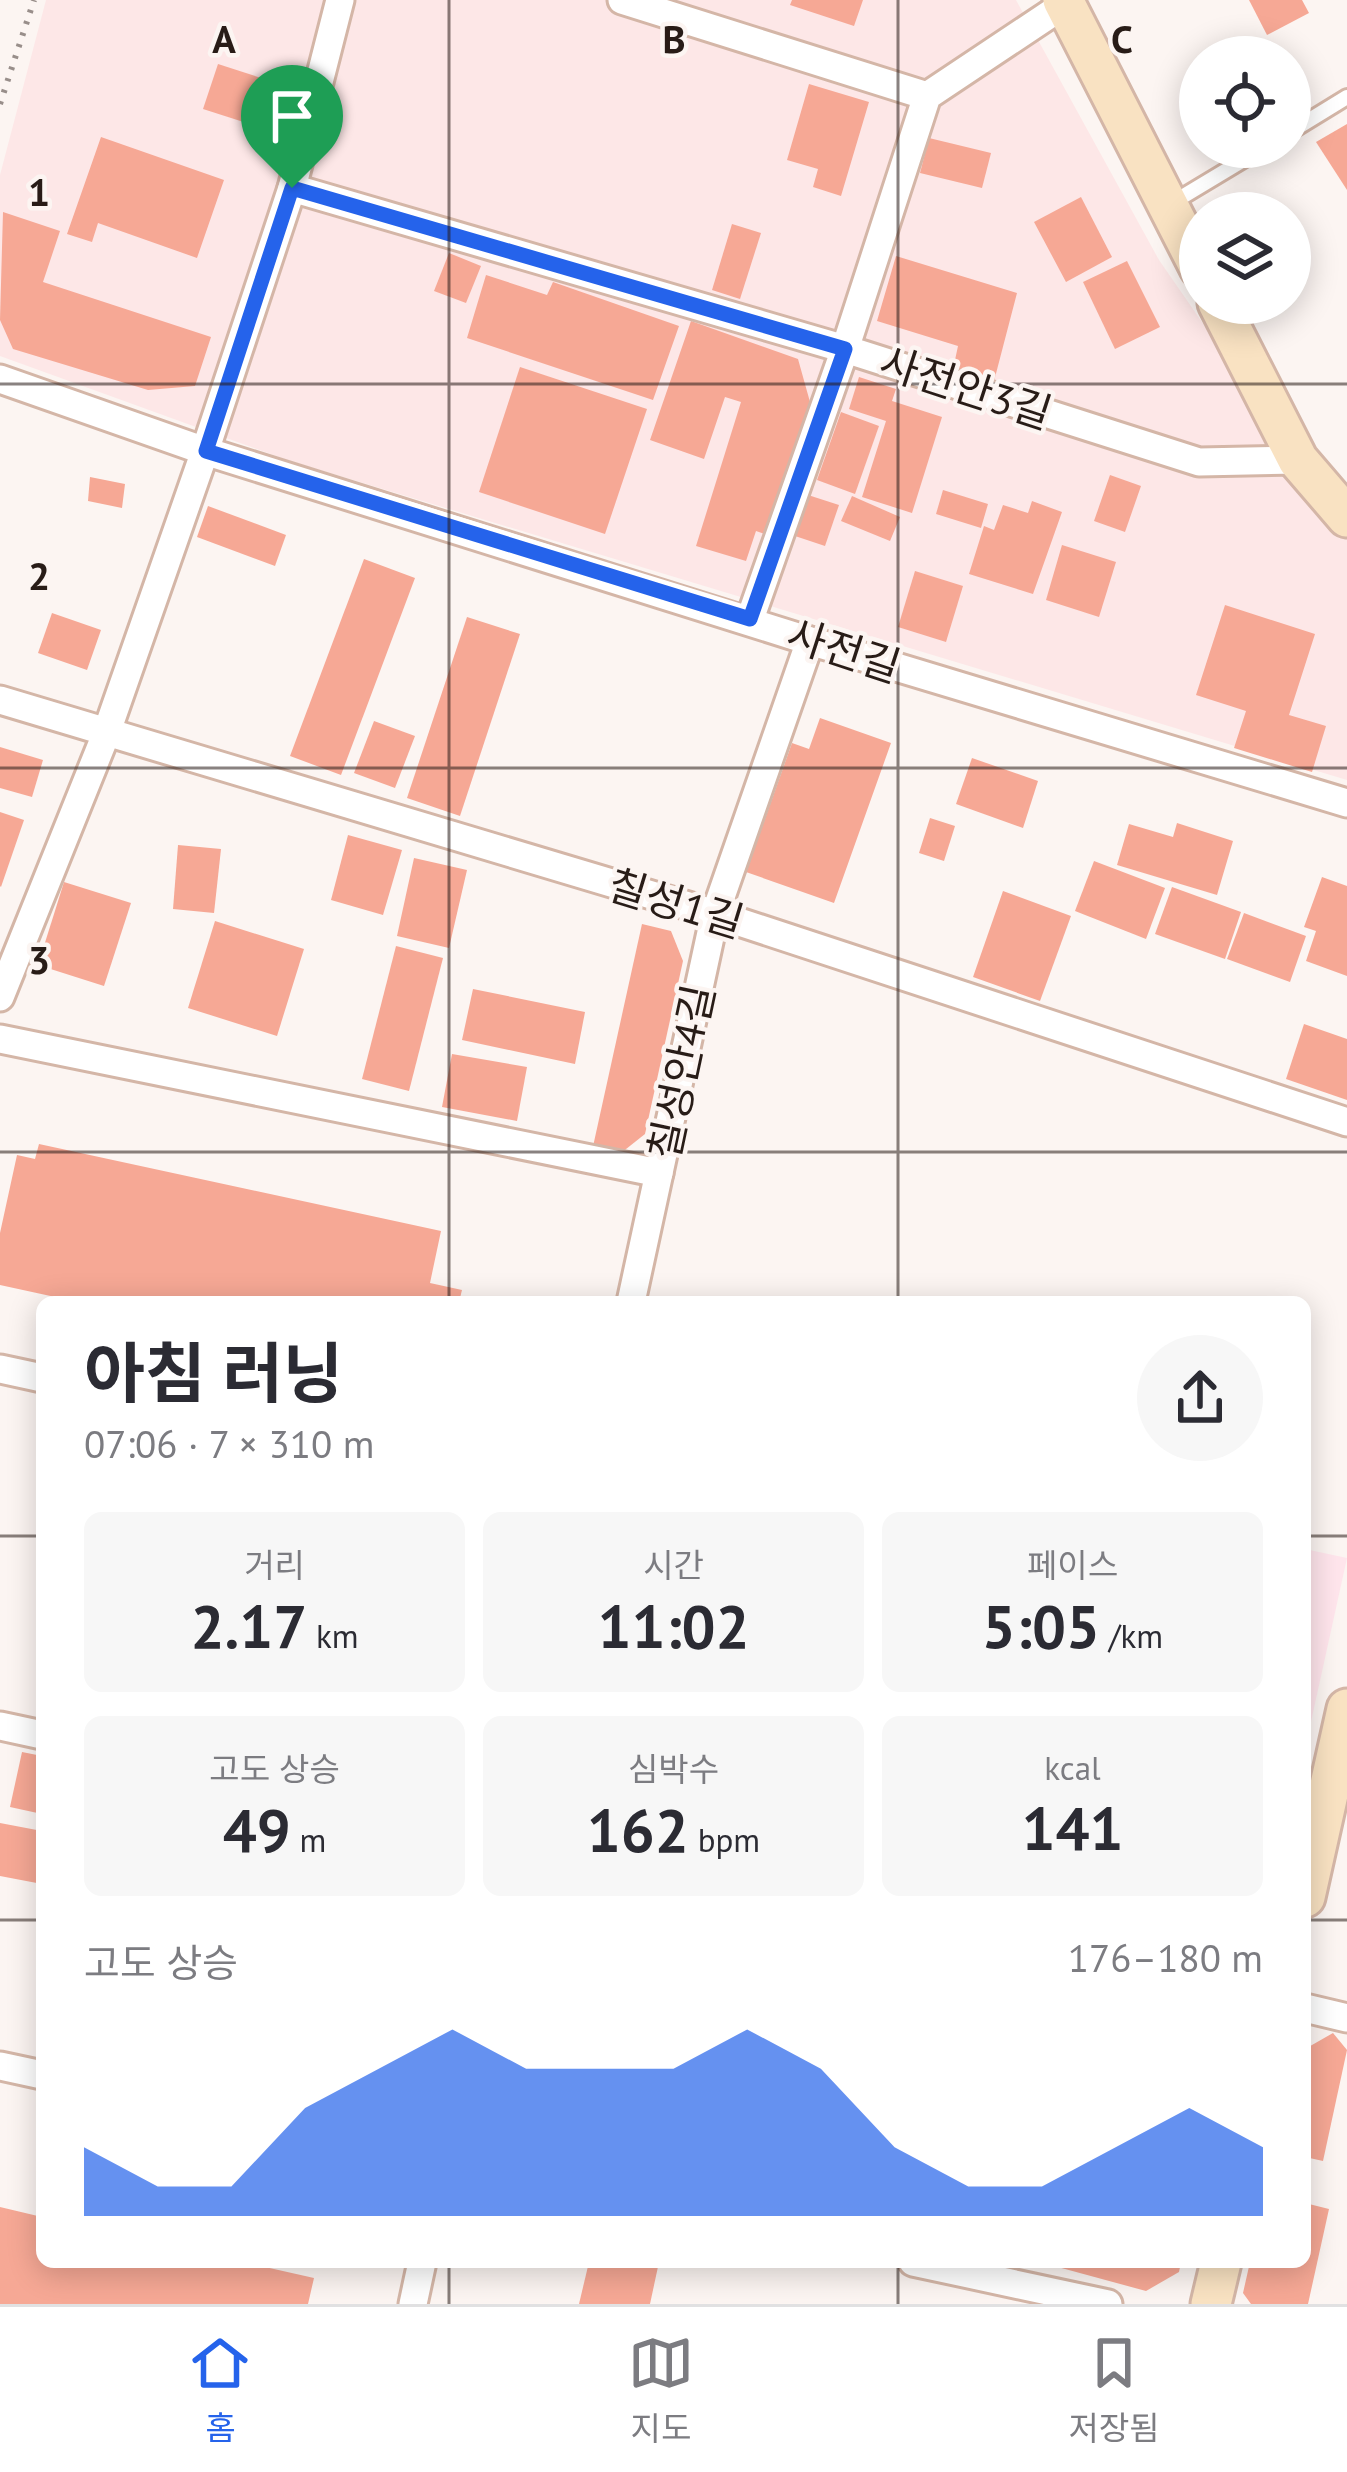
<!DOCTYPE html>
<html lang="ko">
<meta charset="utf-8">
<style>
:root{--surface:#fff;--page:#f7f7f7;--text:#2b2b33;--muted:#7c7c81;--line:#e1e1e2;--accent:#2563eb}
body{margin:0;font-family:"PT Sans","Noto Sans KR",sans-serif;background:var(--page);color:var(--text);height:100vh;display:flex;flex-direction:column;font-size:45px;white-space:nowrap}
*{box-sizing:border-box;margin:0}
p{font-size:39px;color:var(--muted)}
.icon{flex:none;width:66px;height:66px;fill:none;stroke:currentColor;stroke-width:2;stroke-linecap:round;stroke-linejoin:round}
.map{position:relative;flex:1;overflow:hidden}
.details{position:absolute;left:36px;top:1296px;width:1275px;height:972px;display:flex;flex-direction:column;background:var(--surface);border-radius:18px;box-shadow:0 6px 30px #0003}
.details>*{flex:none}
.fabs{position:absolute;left:1179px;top:36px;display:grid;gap:24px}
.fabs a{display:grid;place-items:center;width:132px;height:132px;border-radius:50%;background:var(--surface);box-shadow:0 6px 30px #0003;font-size:60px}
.pin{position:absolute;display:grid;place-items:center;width:102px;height:102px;color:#fff;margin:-123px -51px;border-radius:50% 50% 50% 0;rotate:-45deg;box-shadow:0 0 12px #0007}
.pin .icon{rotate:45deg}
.round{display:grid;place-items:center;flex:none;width:126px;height:126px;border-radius:63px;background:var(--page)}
.head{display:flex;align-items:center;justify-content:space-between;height:204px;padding:0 48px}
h1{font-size:66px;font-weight:700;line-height:90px}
.stats{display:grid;grid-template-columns:repeat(3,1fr);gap:18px;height:204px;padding:12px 48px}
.stats div{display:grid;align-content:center;border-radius:18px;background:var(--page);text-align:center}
.stats b{font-size:60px;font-weight:700}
.stats small{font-size:33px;font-weight:400}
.stats p{font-size:33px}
.chart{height:336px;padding:24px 48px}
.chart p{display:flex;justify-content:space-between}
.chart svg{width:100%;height:216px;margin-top:12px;fill:var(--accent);opacity:.7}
.menu{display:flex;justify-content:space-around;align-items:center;height:168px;border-top:3px solid var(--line);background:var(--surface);font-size:33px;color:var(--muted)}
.menu a{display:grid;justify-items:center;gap:6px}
.menu .current{color:var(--accent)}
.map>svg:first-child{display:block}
</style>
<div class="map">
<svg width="1347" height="2304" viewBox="0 0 1347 2304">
<rect width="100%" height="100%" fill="#fcf5f2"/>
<path fill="#fde7e7" d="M46,0H1016L1159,260L1347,531V780L290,461L0,356V175Z"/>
<path fill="#ffe5ec" d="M1305,1549L1347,1558L1305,1749Z"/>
<g fill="#f6a895">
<path d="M792,0H863L854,26L790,5Z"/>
<path d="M1249,0H1302L1309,13L1267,35Z"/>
<path d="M218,64L286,86L272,131L203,109Z"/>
<path d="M809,84L869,102L841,196L813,187L818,169L787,160Z"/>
<path d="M1347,124V190L1316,142Z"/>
<path d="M101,137L224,180L197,258L98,223L92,242L67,234Z"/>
<path d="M929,138L991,153L982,188L920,173Z"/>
<path d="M1081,197L1112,257L1066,282L1034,222Z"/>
<path d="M3,212L60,231L43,282L211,337L195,386L148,390L13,349L0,320Z"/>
<path d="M732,224L761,233L740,299L712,290Z"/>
<path d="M449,253L481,266L466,303L434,291Z"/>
<path d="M896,256L1017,293L993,385L952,374L958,346L877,321Z"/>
<path d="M1127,261L1160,327L1115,349L1083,282Z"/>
<path d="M486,275L547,295L553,282L679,326L653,400L467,338Z"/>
<path d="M691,321L798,359L810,402L768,535L756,531L746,561L696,546L741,402L725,397L704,459L650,440Z"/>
<path d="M520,367L647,409L605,534L479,492Z"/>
<path d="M859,377L896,389L892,401L942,417L912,513L862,497L886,421L849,409Z"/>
<path d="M841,412L879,426L855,494L817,480Z"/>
<path d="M1110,475L1141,486L1125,532L1094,521Z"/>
<path d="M90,477L125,484L122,508L88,501Z"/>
<path d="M943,490L988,504L981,528L936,514Z"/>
<path d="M808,495L839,505L825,546L795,536Z"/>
<path d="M852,496L900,517L890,541L841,521Z"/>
<path d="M1032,501L1062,512L1033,594L969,574L984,526L994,530L1003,505L1028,513Z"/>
<path d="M208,506L286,535L275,566L197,537Z"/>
<path d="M1062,545L1116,562L1099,617L1046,600Z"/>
<path d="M364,559L415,578L341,775L290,756Z"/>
<path d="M915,571L963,586L946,642L898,627Z"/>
<path d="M1225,605L1315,634L1289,715L1326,726L1312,772L1234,748L1246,711L1196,695Z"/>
<path d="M52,613L101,630L87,670L38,653Z"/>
<path d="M467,617L520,634L460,816L407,798Z"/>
<path d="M820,718L891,743L834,903L746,872L792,743L809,749Z"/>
<path d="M374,721L415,736L395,788L354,773Z"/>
<path d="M0,747L43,760L32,797L0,788Z"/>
<path d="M972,758L1038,781L1023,828L956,804Z"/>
<path d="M0,812L24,820L1,887L0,886Z"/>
<path d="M930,818L955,826L944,861L919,853Z"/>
<path d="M1177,823L1233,841L1217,895L1117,865L1129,824L1173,837Z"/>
<path d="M348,835L402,850L383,915L331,900Z"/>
<path d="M178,845L221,849L214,913L173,909Z"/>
<path d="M414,858L467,870L449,948L397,936Z"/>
<path d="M1094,861L1165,888L1146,939L1075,911Z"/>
<path d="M1322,877L1347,886V976L1306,961L1316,931L1304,927Z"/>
<path d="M64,882L131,903L104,986L38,965Z"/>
<path d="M1172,887L1241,912L1225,959L1155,934Z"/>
<path d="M1003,891L1071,916L1040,1001L973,977Z"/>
<path d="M1244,913L1306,936L1290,982L1227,959Z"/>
<path d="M215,921L304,949L277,1036L188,1008Z"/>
<path d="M642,924L671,931L683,961L645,1134L616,1157L592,1151Z"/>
<path d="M396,946L443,958L409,1091L362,1079Z"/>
<path d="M473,989L585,1012L575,1064L462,1040Z"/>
<path d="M1304,1024L1347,1039V1100L1286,1079Z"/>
<path d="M452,1054L527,1067L517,1121L442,1107Z"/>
<path d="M39,1144L441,1231L430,1283L462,1290L459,1302H78L0,1285V1233L17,1155L35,1159Z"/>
<path d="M22,1752L42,1756V1814L10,1807Z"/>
<path d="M0,1823L42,1831V1884L0,1876Z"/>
<path d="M1333,2033L1347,2050L1323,2161L1305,2157V2049Z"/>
<path d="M1305,2203L1329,2209L1308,2304H1251L1243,2293L1250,2262H1305Z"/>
<path d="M0,2207L42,2217V2262H243L314,2278L308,2304H0Z"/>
<path d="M589,2262H659L650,2304H579Z"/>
<path d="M1181,2262L1179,2272L1146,2291L1043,2263Z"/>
</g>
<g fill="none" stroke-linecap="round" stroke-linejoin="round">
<defs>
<g id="lane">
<path d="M1290,132L1347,97"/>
<path d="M1172,203L1265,147"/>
</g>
<g id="street">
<path d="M622,0L927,96"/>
<path d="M292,188L845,349L1199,462L1298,460"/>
<path d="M0,379L205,451L810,641L1347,803"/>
<path d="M750,619L845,349L927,96L1065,4"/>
<path d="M0,700L715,914L1347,1122"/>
<path d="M0,997L106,734L205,451L292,188L340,0"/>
<path d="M0,1039L659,1173"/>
<path d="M631,1302L715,914L810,641"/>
<path d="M0,1369L42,1378"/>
<path d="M0,1726L42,1735"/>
<path d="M1305,2008L1347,2018"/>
<path d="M0,2066L42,2075"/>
<path d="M913,2262L1108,2304"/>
<path d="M413,2304L422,2262"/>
</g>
<g id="secondary">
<path d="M1063,0L1200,268"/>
<path d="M1218,303L1298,460L1347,517"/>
<path d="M1305,1897L1347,1709"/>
<path d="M1211,2304L1221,2262"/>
</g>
</defs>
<use href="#lane" stroke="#d4b6a7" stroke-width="20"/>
<use href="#street" stroke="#d4b6a7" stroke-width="33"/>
<use href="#secondary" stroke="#d4b6a7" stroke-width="45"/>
<path stroke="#988e8a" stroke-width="6" stroke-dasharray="3 9" stroke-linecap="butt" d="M0,104L34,0"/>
<use href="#lane" stroke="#fff" stroke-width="14"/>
<use href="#street" stroke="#fff" stroke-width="27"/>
<use href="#secondary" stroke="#f9e2c2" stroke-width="39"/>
</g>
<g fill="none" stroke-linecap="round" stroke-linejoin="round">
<defs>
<path id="route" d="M292,188L845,349L750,619L206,451Z"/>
</defs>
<use href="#route" stroke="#fff" stroke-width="24"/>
<use href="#route" stroke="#2563eb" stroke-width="15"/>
</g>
<path fill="none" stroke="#281c17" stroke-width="3" stroke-opacity="0.55" d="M449,0V1302M898,0V1302M0,384H1347M0,768H1347M0,1152H1347M0,1536H42M1305,1536H1347M0,1920H42M1305,1920H1347M449,2262V2304M898,2262V2304"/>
<g text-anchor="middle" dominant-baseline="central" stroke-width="9" stroke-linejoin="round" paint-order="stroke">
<g font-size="42" fill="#281c17" stroke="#fcf5f2">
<text transform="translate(966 387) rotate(18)">사전안3길</text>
<text transform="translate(844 650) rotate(18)">사전길</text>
<text transform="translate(676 903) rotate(17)">칠성1길</text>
<text transform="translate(681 1072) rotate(-78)">칠성안4길</text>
</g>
</g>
<g font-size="39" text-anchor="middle" font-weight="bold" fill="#281c17" stroke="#fcf5f2" stroke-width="9" stroke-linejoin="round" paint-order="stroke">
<text x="224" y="53">A</text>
<text x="674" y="53">B</text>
<text x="1122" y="53">C</text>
<text x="39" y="206">1</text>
<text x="39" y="590">2</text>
<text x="39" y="974">3</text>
</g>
</svg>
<div class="fabs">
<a><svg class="icon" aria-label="locate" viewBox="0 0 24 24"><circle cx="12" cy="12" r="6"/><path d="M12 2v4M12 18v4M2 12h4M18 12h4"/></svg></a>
<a><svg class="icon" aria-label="layers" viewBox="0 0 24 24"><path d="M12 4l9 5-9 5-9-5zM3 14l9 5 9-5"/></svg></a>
</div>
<div class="pin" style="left:292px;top:188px;background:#1e9e55"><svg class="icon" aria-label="arrive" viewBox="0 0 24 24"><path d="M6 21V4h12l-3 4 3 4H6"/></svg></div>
<section class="details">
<div class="head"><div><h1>아침 러닝</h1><p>07:06 · 7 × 310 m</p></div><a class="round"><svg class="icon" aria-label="share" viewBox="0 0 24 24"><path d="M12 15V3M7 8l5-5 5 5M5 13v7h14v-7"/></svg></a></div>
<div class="stats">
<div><p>거리</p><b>2.17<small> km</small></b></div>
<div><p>시간</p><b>11:02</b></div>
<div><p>페이스</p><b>5:05<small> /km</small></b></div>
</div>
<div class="stats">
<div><p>고도 상승</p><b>49<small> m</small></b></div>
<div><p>심박수</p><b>162<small> bpm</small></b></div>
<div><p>kcal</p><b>141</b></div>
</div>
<div class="chart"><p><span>고도 상승</span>176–180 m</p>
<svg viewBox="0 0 160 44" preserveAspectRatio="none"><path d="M0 44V30L10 38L20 38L30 22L40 14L50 6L60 14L70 14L80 14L90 6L100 14L110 30L120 38L130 38L140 30L150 22L160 30V44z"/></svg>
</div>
</section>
</div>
<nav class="menu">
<a class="current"><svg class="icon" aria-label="home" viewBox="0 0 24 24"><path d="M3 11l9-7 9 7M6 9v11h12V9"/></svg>홈</a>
<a><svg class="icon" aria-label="map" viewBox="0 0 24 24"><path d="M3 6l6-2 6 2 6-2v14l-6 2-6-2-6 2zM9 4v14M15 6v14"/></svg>지도</a>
<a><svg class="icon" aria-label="saved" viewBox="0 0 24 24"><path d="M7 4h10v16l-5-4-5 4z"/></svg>저장됨</a>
</nav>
